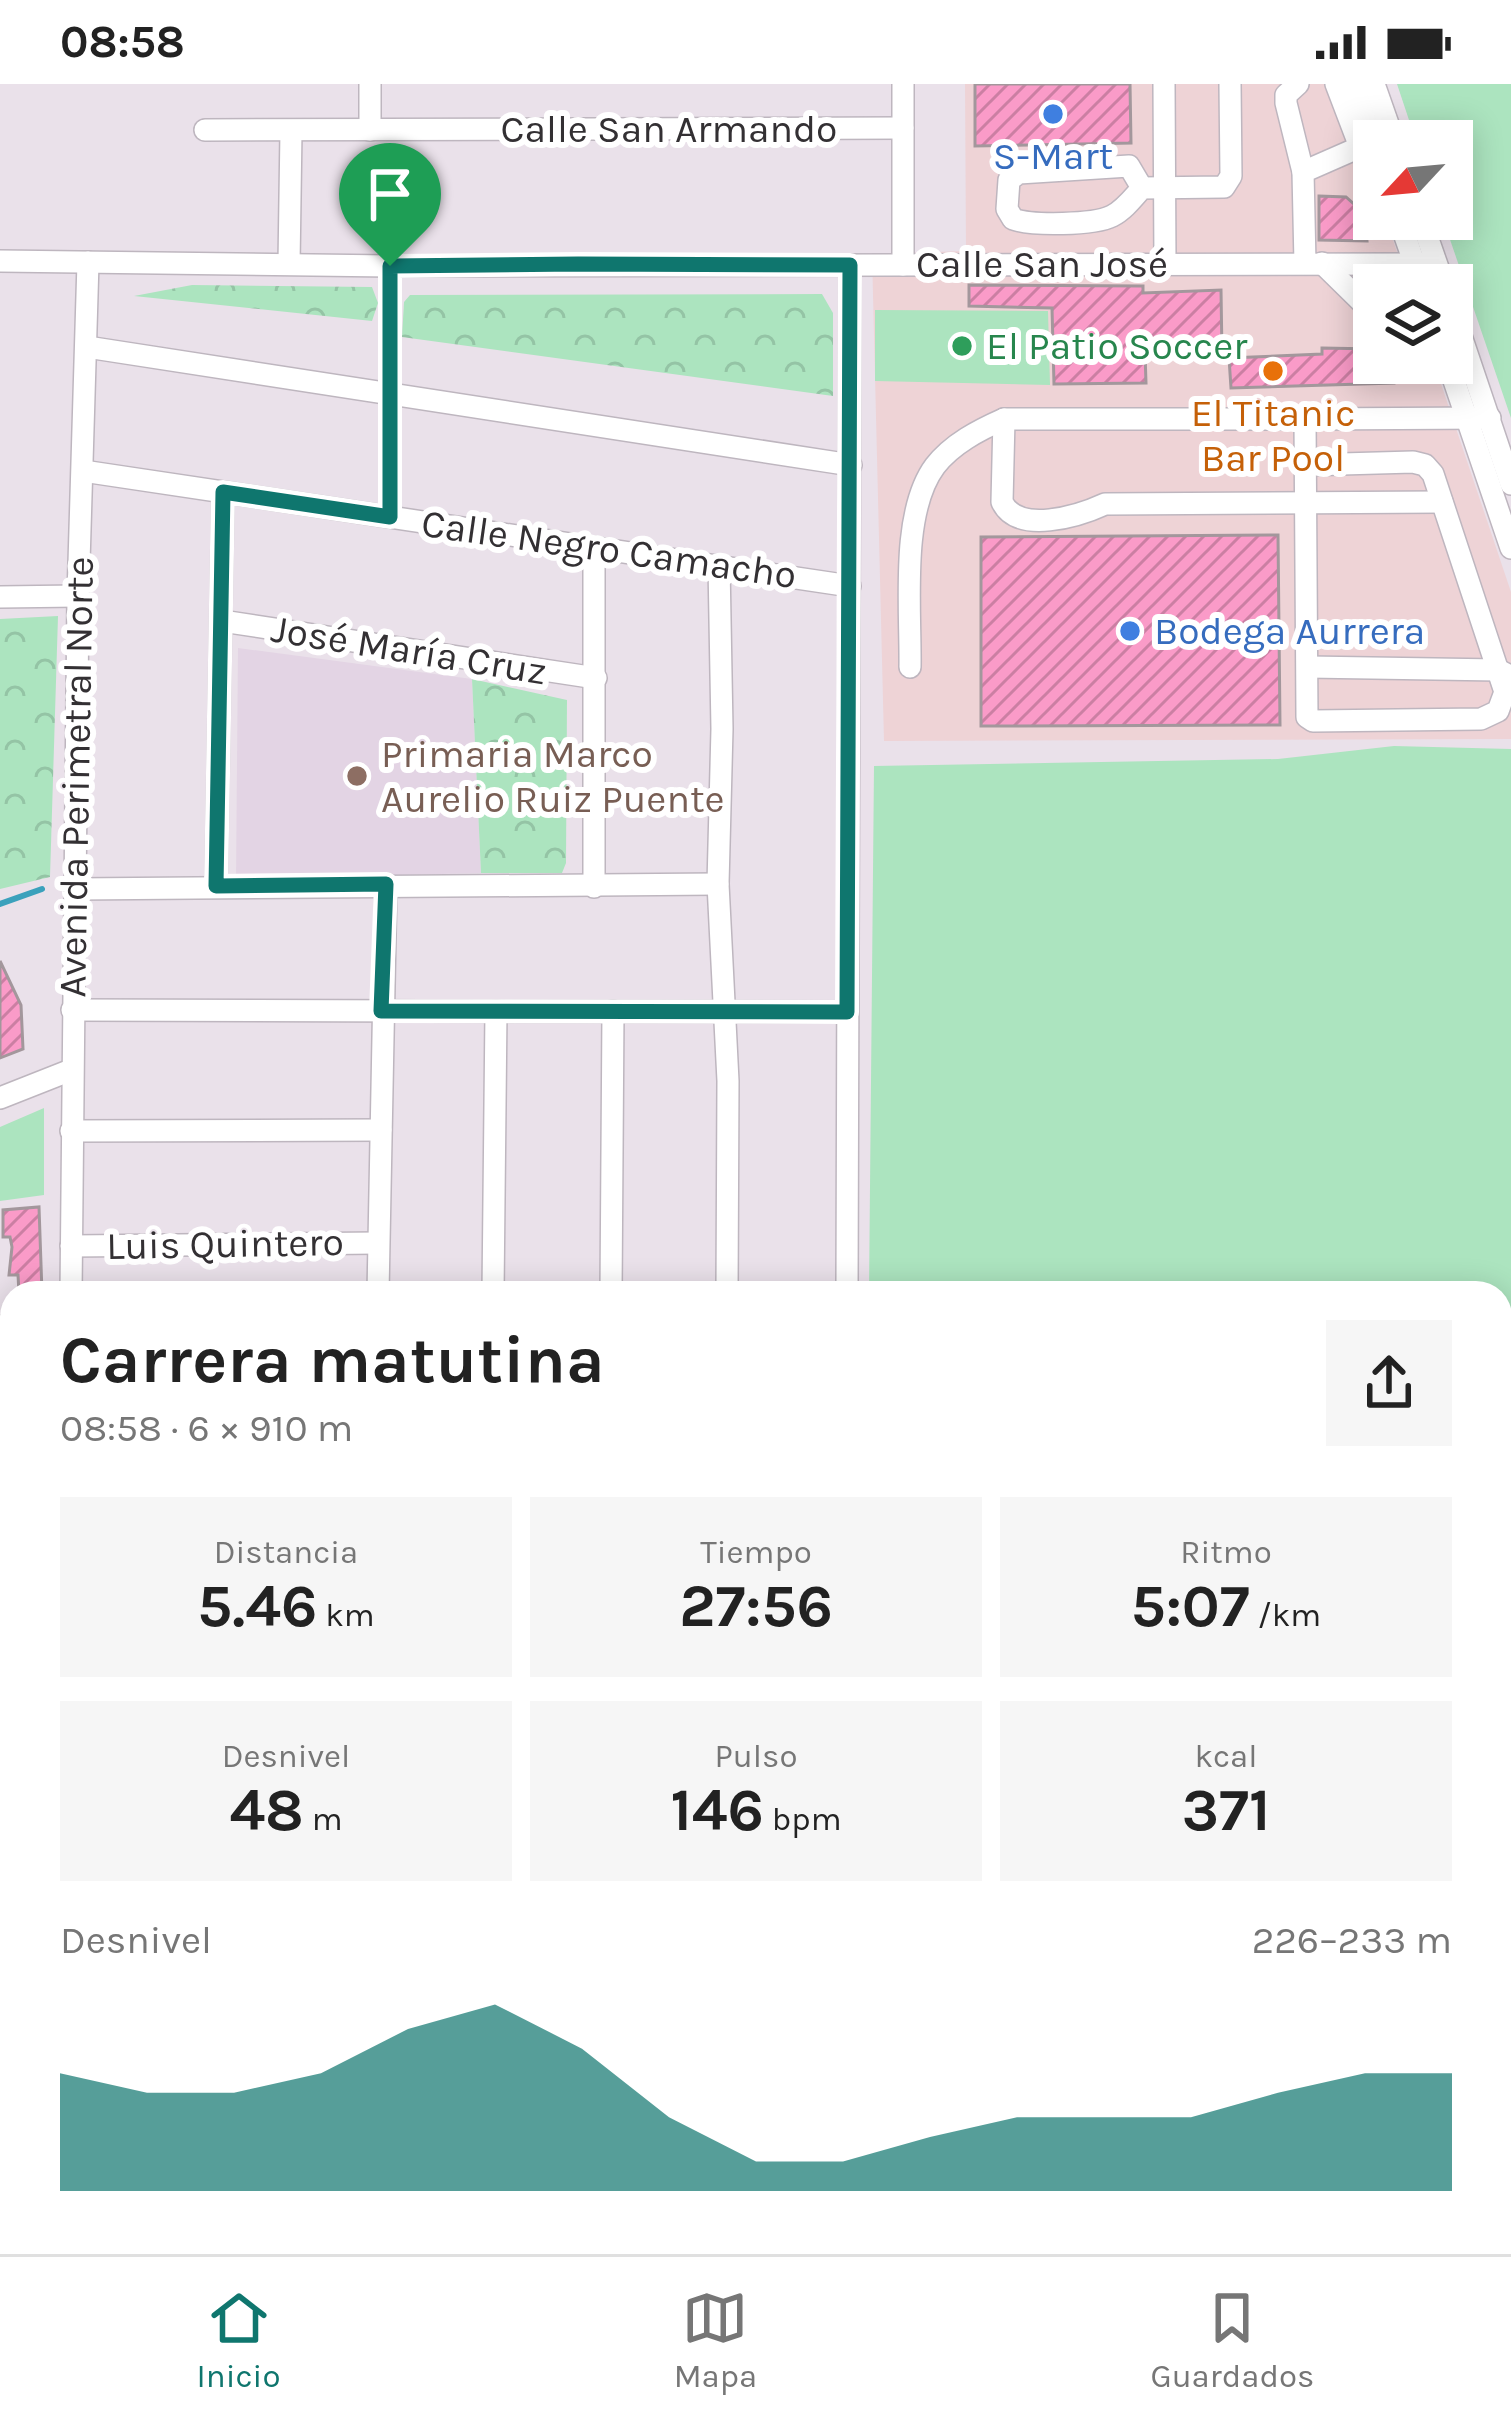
<!DOCTYPE html>
<html lang="es">
<meta charset="utf-8">
<style>
:root{--surface:#fff;--page:#f6f6f6;--text:#222;--muted:#767676;--line:#e0e0e0;--accent:#0f766e}
body{margin:0;font-family:Karla,sans-serif;background:var(--page);color:var(--text);height:100vh;display:flex;flex-direction:column;font-size:45px;white-space:nowrap}
*{box-sizing:border-box;margin:0}
p{font-size:39px;color:var(--muted)}
.icon{flex:none;width:66px;height:66px;fill:none;stroke:currentColor;stroke-width:2;stroke-linecap:round;stroke-linejoin:round}
.map{position:relative;flex:1;overflow:hidden}
.side{position:absolute;left:0px;top:1197px;width:1512px;height:975px;display:flex;flex-direction:column;background:var(--surface);border-radius:36px 36px 0 0;box-shadow:0 6px 30px #0003}
.side>*{flex:none}
.needle{width:78px;rotate:244deg}
.tools{position:absolute;left:1353px;top:36px;display:grid;gap:24px}
.tools a{display:grid;place-items:center;width:120px;height:120px;border-radius:0px;background:var(--surface);box-shadow:0 6px 30px #0003;font-size:60px}
.pin{position:absolute;display:grid;place-items:center;width:102px;height:102px;color:#fff;margin:-123px -51px;border-radius:50% 50% 50% 0;rotate:-45deg;box-shadow:0 0 12px #0007}
.pin .icon{rotate:45deg}
.round{display:grid;place-items:center;flex:none;width:126px;height:126px;border-radius:0px;background:var(--page)}
.overview{display:flex;align-items:center;justify-content:space-between;height:204px;padding:0 60px}
h1{font-size:66px;font-weight:700;line-height:90px}
.metrics{display:grid;grid-template-columns:repeat(3,1fr);gap:18px;height:204px;padding:12px 60px}
.metrics div{display:grid;align-content:center;border-radius:0px;background:var(--page);text-align:center}
.metrics b{font-size:60px;font-weight:700}
.metrics small{font-size:33px;font-weight:400}
.metrics p{font-size:33px}
.chart{height:336px;padding:24px 60px}
.chart p{display:flex;justify-content:space-between}
.chart svg{width:100%;height:216px;margin-top:12px;fill:var(--accent);opacity:.7}
.status{display:flex;justify-content:space-between;align-items:center;height:84px;padding:0 60px;background:var(--surface);direction:ltr}
.status svg{height:33px;fill:currentColor}
.menu{display:flex;justify-content:space-around;align-items:center;height:168px;border-top:3px solid var(--line);background:var(--surface);font-size:33px;color:var(--muted)}
.menu a{display:grid;justify-items:center;gap:6px}
.menu .current{color:var(--accent)}
.map>svg:first-child{display:block}
</style>
<div class="status"><b>08:58</b><svg viewBox="0 0 49 12"><path d="M0 12V9h3v3zM5 12V6h3v6zM10 12V3h3v9zM15 12V0h3v12zM26 1h20v11H26zM47 4h2v5h-2z"/></svg></div>
<div class="map">
<svg width="1511" height="2170" viewBox="0 0 1511 2170">
<defs>
<pattern id="park-crowns" width="20" height="18" patternUnits="userSpaceOnUse" patternTransform="scale(3)"><rect width="20" height="18" fill="#ace4bf"/><path d="M2 6a3 3 0 1 1 6 0M12 15a3 3 0 1 1 6 0" fill="none" stroke="#94c4a5"/></pattern>
<pattern id="building-hatch" width="6" height="6" patternUnits="userSpaceOnUse" patternTransform="scale(3)"><rect width="6" height="6" fill="#fa9bc8"/><path d="M-1 1l2-2M0 6l6-6M5 7l2-2" fill="none" stroke="#cb7fa3"/></pattern>
</defs>
<rect width="100%" height="100%" fill="#eae1ea"/>
<path fill="#eed3d6" d="M965,0H1340L1374,100V135H1386L1408,201H1374V279H1434L1511,508V655L884,657L872,170L966,167Z"/>
<path fill="#e3d4e4" d="M238,564L472,595L481,789L236,795Z"/>
<g fill="#ace4bf">
<path d="M1397,0H1511V334L1443,135H1452V57H1416Z"/>
<path d="M875,226L1048,227L1050,301L875,297Z"/>
<path d="M1394,662L1511,665V1396H1500V1209H869L874,682L1278,675Z"/>
<path d="M44,1024V1111L0,1117V1043Z"/>
<rect x="567" y="2160" width="91" height="10"/>
</g>
<g fill="url(#park-crowns)">
<path d="M192,201L372,203L378,219L372,237L134,212Z"/>
<path d="M822,210L833,229V312L402,253L404,218L410,211Z"/>
<path d="M58,532L50,793L0,805V535Z"/>
<path d="M472,595L567,616L566,779L562,789H481Z"/>
<path d="M0,1623H12V1899L0,1894Z"/>
</g>
<g fill="none" stroke-linecap="round" stroke-linejoin="round">
<path stroke="#3ba1bc" stroke-width="6" d="M0,820L42,805"/>
</g>
<g fill="url(#building-hatch)" stroke="#a3979c" stroke-width="3">
<path d="M975,0H1130L1131,59L975,62Z"/>
<path d="M1319,112L1346,113L1365,130L1367,157L1319,156Z"/>
<path d="M969,201L1143,202V209L1221,206L1222,271L1145,269L1146,299L1054,300L1052,224L969,222Z"/>
<path d="M1322,264L1374,265V279H1394V299L1231,304L1229,274L1322,270Z"/>
<path d="M1278,451L1280,641L981,642V453Z"/>
<path d="M0,877L21,921L23,965L0,974Z"/>
<path d="M39,1123L42,1209H19L18,1191H9L12,1163L10,1153H3V1126Z"/>
</g>
<g fill="none" stroke-linecap="round" stroke-linejoin="round">
<defs>
<g id="minor">
<path d="M903,0V181"/>
<path d="M1164,0L1165,179"/>
<path d="M1298,0L1286,11V19L1303,88"/>
<path d="M1336,0L1360,63L1374,72"/>
<path d="M1353,0L1374,62"/>
<path d="M1374,0L1394,57"/>
<path d="M205,46L903,44"/>
<path d="M370,46V0"/>
<path d="M1142,104L1129,82L1019,89L1009,96L1007,125L1013,135C1032,142 1094,141 1112,132C1124,126 1133,114 1142,104L1224,103L1231,92L1230,0"/>
<path d="M1399,135L1422,201"/>
<path d="M1421,135L1444,201"/>
<path d="M0,177L390,182L1436,180"/>
<path d="M1305,179L1303,88L1360,63"/>
<path d="M1322,179L1374,230"/>
<path d="M289,180L291,47"/>
<path d="M1452,225L1511,400"/>
<path d="M87,263L851,381"/>
<path d="M1448,279L1511,464"/>
<path d="M1305,335H1004L1002,418C1018,451 1079,432 1105,420L1442,418"/>
<path d="M1306,381L1413,378L1425,381L1433,390L1505,608L1498,627L1481,635L1313,637L1307,633L1305,335L1490,334"/>
<path d="M83,387L850,502"/>
<path d="M390,433V182"/>
<path d="M719,481L722,645L718,800L728,997L727,1209"/>
<path d="M0,513L78,512"/>
<path d="M222,537L596,594"/>
<path d="M910,583C911,525 900,429 935,382C952,360 979,346 1004,335"/>
<path d="M1308,583L1498,586L1510,592"/>
<path d="M216,802L223,408"/>
<path d="M594,803V466"/>
<path d="M76,805L718,800"/>
<path d="M72,926L847,928"/>
<path d="M0,1014L71,986"/>
<path d="M71,1047L381,1046"/>
<path d="M71,1162L378,1159"/>
<path d="M71,1209L78,512L88,178"/>
<path d="M378,1209L386,800"/>
<path d="M493,1209L496,927"/>
<path d="M611,1209L613,927"/>
<path d="M847,1209L850,181"/>
<path d="M0,1242H12"/>
<path d="M1500,1410L1511,1409"/>
<path d="M0,1606H12"/>
<path d="M1500,1887L1511,1930"/>
<path d="M0,1908L12,1912"/>
<path d="M1194,2160L1196,2170"/>
<path d="M1317,2160L1319,2170"/>
<path d="M1439,2160L1440,2170"/>
<path d="M52,2170V2160"/>
<path d="M191,2170V2160"/>
<path d="M416,2170L417,2160"/>
<path d="M533,2170V2160"/>
<path d="M845,2170L846,2160"/>
<path d="M967,2170V2160"/>
<path d="M1086,2170V2160"/>
</g>
</defs>
<use href="#minor" stroke="#beb6bf" stroke-width="24"/>
<use href="#minor" stroke="#fff" stroke-width="21"/>
</g>
<g fill="none" stroke-linecap="round" stroke-linejoin="round">
<defs>
<path id="route" d="M578,180L850,181L847,928L381,927L386,800L216,802L223,408L390,433V182Z"/>
</defs>
<use href="#route" stroke="#fff" stroke-width="24"/>
<use href="#route" stroke="#0f766e" stroke-width="15"/>
</g>
<g fill="#3f7fe0" stroke="#fff" stroke-width="4.5">
<circle cx="1053" cy="30" r="12"/>
<circle cx="1130" cy="547" r="12"/>
</g>
<circle fill="#2e9e5b" stroke="#fff" stroke-width="4.5" cx="962" cy="262" r="12"/>
<circle fill="#e8710a" stroke="#fff" stroke-width="4.5" cx="1273" cy="287" r="12"/>
<circle fill="#8d6e63" stroke="#fff" stroke-width="4.5" cx="357" cy="692" r="12"/>
<g text-anchor="middle" dominant-baseline="central" stroke-width="12" stroke-linejoin="round" paint-order="stroke">
<g font-size="39" fill="#333033" stroke="#fff">
<text x="669" y="45">Calle San Armando</text>
<text x="1042" y="180">Calle San José</text>
<text transform="translate(609 465) rotate(8)">Calle Negro Camacho</text>
<text transform="translate(409 566) rotate(9)">José María Cruz</text>
<text transform="translate(76 693) rotate(-89)">Avenida Perimetral Norte</text>
<text transform="translate(225 1160) rotate(-1)">Luis Quintero</text>
</g>
<g font-size="39" fill="#366cbe" stroke="#fff">
<text x="1053" y="72">S-Mart</text>
<text x="1154" y="547" text-anchor="start">Bodega Aurrera</text>
</g>
<g font-size="39" fill="#27864d" stroke="#fff" text-anchor="start">
<text x="986" y="262">El Patio Soccer</text>
</g>
<g font-size="39" fill="#c56008" stroke="#fff">
<text x="1273" y="329">El Titanic<tspan x="1273" dy="45">Bar Pool</tspan></text>
</g>
<g font-size="39" fill="#785e54" stroke="#fff" text-anchor="start">
<text x="381" y="670">Primaria Marco<tspan x="381" dy="45">Aurelio Ruiz Puente</tspan></text>
</g>
</g>
</svg>
<div class="tools">
<a><svg class="needle" viewBox="-14 -14 28 28"><path d="M0-13l5 13h-10z" fill="#e53935"/><path d="M0 13l5-13h-10z" fill="#767676"/></svg></a>
<a><svg class="icon" aria-label="layers" viewBox="0 0 24 24"><path d="M12 4l9 5-9 5-9-5zM3 14l9 5 9-5"/></svg></a>
</div>
<div class="pin" style="left:390px;top:182px;background:#1e9e55"><svg class="icon" aria-label="arrive" viewBox="0 0 24 24"><path d="M6 21V4h12l-3 4 3 4H6"/></svg></div>
<section class="side">
<div class="overview"><div><h1>Carrera matutina</h1><p>08:58 · 6 × 910 m</p></div><a class="round"><svg class="icon" aria-label="share" viewBox="0 0 24 24"><path d="M12 15V3M7 8l5-5 5 5M5 13v7h14v-7"/></svg></a></div>
<div class="metrics">
<div><p>Distancia</p><b>5.46<small> km</small></b></div>
<div><p>Tiempo</p><b>27:56</b></div>
<div><p>Ritmo</p><b>5:07<small> /km</small></b></div>
</div>
<div class="metrics">
<div><p>Desnivel</p><b>48<small> m</small></b></div>
<div><p>Pulso</p><b>146<small> bpm</small></b></div>
<div><p>kcal</p><b>371</b></div>
</div>
<div class="chart"><p><span>Desnivel</span>226–233 m</p>
<svg viewBox="0 0 160 44" preserveAspectRatio="none"><path d="M0 44V20L10 24L20 24L30 20L40 11L50 6L60 15L70 29L80 38L90 38L100 33L110 29L120 29L130 29L140 24L150 20L160 20V44z"/></svg>
</div>
</section>
</div>
<nav class="menu">
<a class="current"><svg class="icon" aria-label="home" viewBox="0 0 24 24"><path d="M3 11l9-7 9 7M6 9v11h12V9"/></svg>Inicio</a>
<a><svg class="icon" aria-label="map" viewBox="0 0 24 24"><path d="M3 6l6-2 6 2 6-2v14l-6 2-6-2-6 2zM9 4v14M15 6v14"/></svg>Mapa</a>
<a><svg class="icon" aria-label="saved" viewBox="0 0 24 24"><path d="M7 4h10v16l-5-4-5 4z"/></svg>Guardados</a>
</nav>
